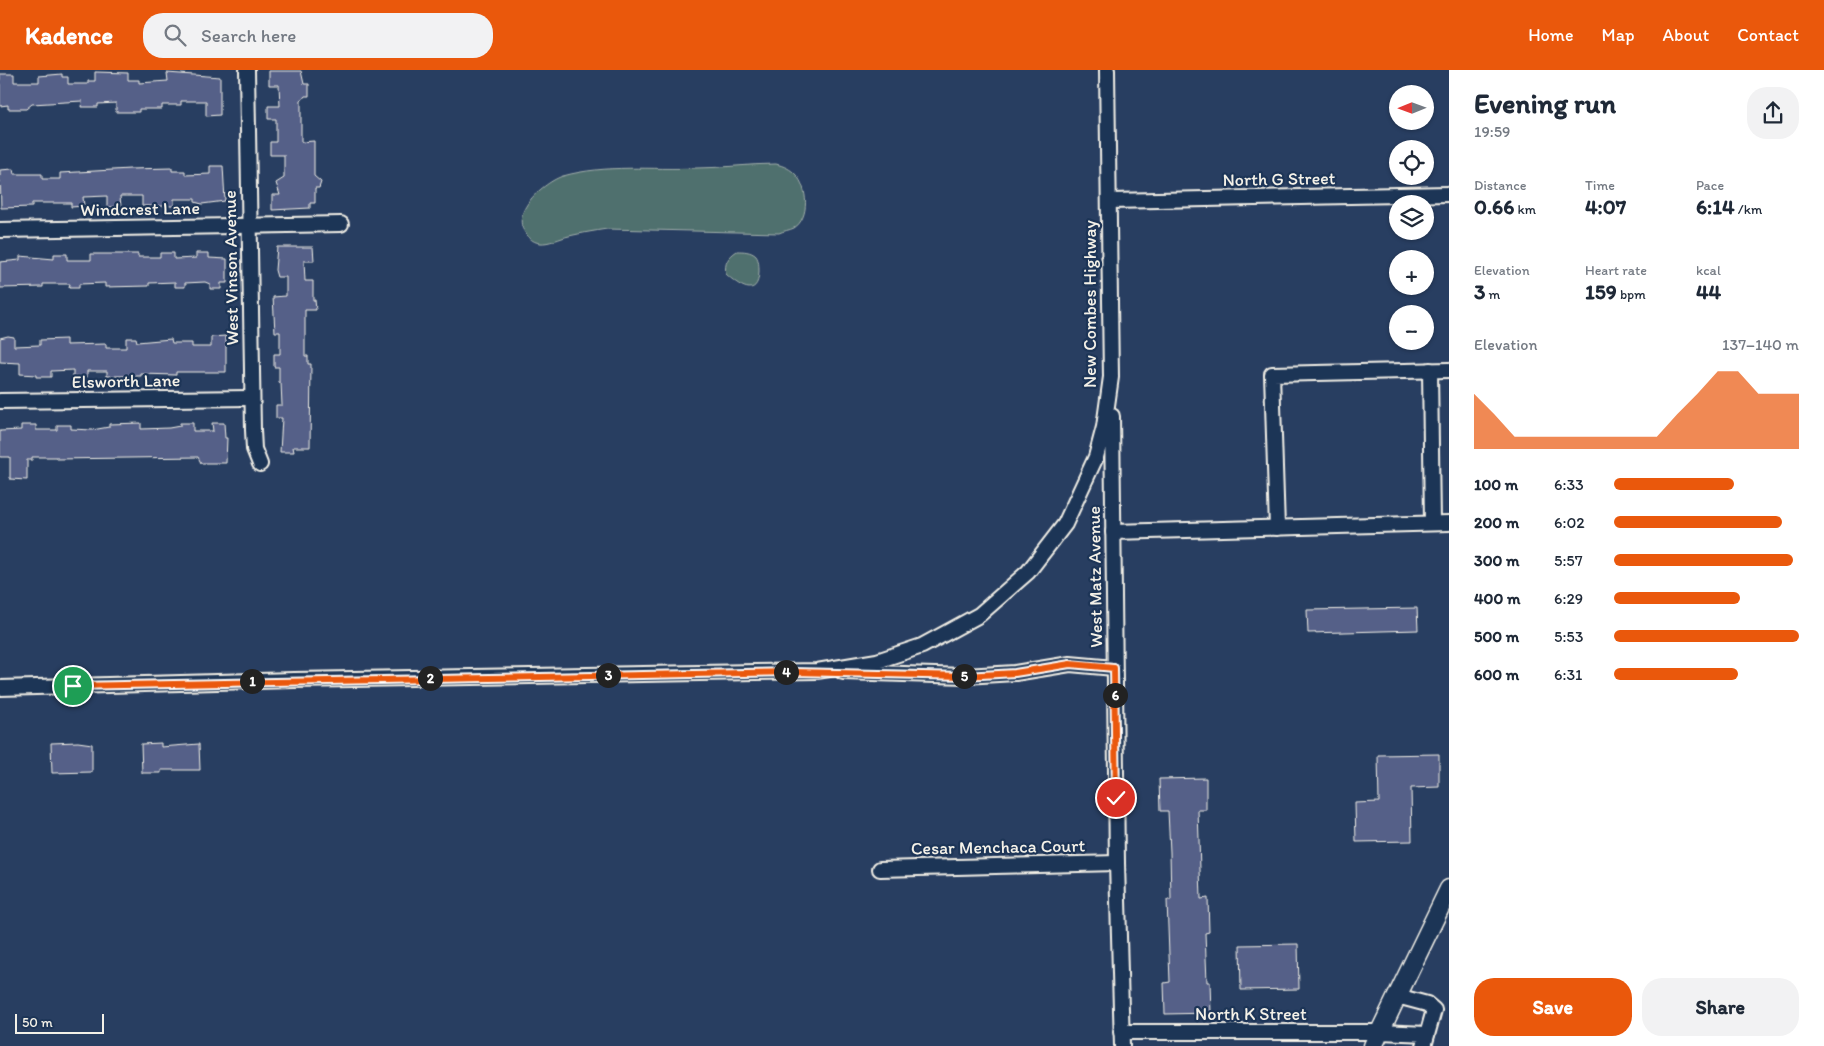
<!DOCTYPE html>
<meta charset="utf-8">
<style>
:root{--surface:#fff;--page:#f2f2f3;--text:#1f2937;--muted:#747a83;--accent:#ea580c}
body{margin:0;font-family:Itim,sans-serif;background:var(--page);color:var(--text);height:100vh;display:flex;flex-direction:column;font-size:19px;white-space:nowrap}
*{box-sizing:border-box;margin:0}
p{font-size:16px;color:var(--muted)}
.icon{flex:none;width:28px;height:28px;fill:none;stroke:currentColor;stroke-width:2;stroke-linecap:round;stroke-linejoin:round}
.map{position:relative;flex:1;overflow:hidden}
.sheet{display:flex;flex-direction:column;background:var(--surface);width:375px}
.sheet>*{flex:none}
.needle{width:32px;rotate:269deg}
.controls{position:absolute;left:1389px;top:15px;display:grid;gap:10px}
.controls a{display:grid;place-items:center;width:45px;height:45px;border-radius:50%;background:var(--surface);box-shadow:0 1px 4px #0004;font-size:25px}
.scale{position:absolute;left:15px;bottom:12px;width:89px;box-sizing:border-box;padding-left:5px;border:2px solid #f4f1e8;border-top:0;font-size:14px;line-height:18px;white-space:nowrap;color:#f4f1e8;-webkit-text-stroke:4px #1d3557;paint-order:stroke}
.pin{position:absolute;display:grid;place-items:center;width:42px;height:42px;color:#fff;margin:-21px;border:2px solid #fff;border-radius:50%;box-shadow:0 1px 5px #0007}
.km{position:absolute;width:25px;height:25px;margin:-12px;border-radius:50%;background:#222;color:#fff;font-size:14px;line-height:25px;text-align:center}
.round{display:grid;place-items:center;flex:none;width:52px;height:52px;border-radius:20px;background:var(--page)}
.overview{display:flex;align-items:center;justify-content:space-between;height:85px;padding:0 25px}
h1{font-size:28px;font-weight:700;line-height:38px}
.metrics{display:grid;grid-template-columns:repeat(3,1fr);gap:8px;height:85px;padding:5px 25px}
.metrics div{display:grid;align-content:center}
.metrics b{font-size:21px;font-weight:700}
.metrics small{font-size:14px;font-weight:400}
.metrics p{font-size:14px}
.chart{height:140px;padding:10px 25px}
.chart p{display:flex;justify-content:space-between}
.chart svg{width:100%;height:90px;margin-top:5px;fill:var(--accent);opacity:.7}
.button{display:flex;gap:10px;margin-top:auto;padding:10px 25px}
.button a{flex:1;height:58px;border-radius:20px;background:var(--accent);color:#fff;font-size:20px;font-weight:700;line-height:58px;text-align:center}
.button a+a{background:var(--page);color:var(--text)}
ul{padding:0 25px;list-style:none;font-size:16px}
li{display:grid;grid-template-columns:80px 60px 1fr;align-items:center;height:38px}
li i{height:12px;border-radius:6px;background:var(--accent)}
header{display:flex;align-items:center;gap:30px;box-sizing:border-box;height:70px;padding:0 25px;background:var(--accent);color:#fff}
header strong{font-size:24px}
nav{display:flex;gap:28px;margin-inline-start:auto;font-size:18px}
.search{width:350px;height:45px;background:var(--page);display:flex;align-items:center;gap:12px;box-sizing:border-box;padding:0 18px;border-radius:20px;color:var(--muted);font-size:19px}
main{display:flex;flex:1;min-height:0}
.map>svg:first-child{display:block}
</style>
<header>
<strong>Kadence</strong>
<div class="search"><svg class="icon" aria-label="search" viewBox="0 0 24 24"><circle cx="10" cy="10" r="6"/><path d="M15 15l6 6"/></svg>Search here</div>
<nav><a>Home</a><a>Map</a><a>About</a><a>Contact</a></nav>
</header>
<main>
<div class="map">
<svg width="1449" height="976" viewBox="0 0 1449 976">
<rect width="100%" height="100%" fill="#283e61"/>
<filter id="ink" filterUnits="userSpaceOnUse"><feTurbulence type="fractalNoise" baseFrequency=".02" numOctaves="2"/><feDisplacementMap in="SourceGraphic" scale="10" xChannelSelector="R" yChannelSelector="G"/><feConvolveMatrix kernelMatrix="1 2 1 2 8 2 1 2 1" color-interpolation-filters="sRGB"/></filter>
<g filter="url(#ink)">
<g fill="#506f6e" stroke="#a2b0ab">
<path d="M776,94C784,96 791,99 796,105C808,118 810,148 794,158C790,160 783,161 779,163L607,159C594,161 582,163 569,166C560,168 549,174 540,173C534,172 531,170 527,165C507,144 544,112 563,106C606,94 652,100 696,98C723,98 749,94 776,94Z"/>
<path d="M737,181C743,181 751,181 756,186C759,190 759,197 759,202C758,230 738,215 726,204C724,193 728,187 737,181Z"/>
</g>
<g fill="#556188" stroke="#f4f1e8">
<path d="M269,1H301L304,14H309V26H305L301,31V72L314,71V106L321,112L319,118H315V133H310V138L272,140V125H280L276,113L284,108V85H270V72H276V49H268V36H280L279,15H269Z"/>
<path d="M95,2L128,3V10H139V13L168,11L167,3L220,7V45L206,46V31H181V35H162V39H139V42H116V33L98,34V37H81L82,31L32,34L26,39H8V35L0,36V4H14V12H39V6L62,4V7H68V14H88V11H95Z"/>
<path d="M210,96H223L225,131L202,134L195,132V129H174V136H142V126H120L121,137H107V126L83,127L84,136L71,137V133H32V137L1,138L0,100L13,99L14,104H42V109H60V103L130,99L172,98V101H185V105L210,104Z"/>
<path d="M277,177H313L314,191H304L305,211H313V230H315L316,240H305V286H308V294H311L310,377H293L294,382H280L282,348H276V335H282L281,313H279V297H274V284H280V262H275L273,227L286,226V207H277L275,200Z"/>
<path d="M160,183H174V189L196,188V183H209V188L227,189V213H221V219H210V214L205,212L185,213V217H175V212L149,213V216L105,217V213L79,214V218H69L70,214H43V217L0,218V192L20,190V186L54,189V184H67V190H91V184H138V187H160Z"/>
<path d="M8,266L14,267V276L40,275V270L66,269V275L106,274V278H126V268H136L137,272L171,269L172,273H192V277H211V267L226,266V302H176V305L141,304V306H107V301H87V307H73V300L51,301V307H36V305L20,304V293L0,292V268Z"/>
<path d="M141,353V359L169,358L180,356V353H193V361H213L212,353H224L225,368H227L226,393H201L198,387L57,389V387H32V390H27V410L10,409V387H0V361L21,360V355H36V360H57V355H71V359L92,360L109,357V354Z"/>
<path d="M1417,538L1418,560L1308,563L1307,540Z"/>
<path d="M78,672L92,674V702L52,703L51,673Z"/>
<path d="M161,673V677L199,674L200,700H161V703H142L141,674Z"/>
<path d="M1439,684V717L1411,718L1412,771L1356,772L1355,733L1379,732L1378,685Z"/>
<path d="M1206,708V740H1198L1201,829L1208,828L1209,862L1205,863L1207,912H1210L1211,943L1165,944L1164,913L1170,912L1167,830H1171L1170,782L1168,741H1160L1159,709Z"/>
<path d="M1298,874L1299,919L1241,920L1240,875Z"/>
</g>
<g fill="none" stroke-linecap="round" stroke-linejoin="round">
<defs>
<g id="minor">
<path d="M247,0L253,360L254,379L260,394"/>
<path d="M1110,131L1449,124"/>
<path d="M0,160L341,154"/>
<path d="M1430,300L1432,453"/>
<path d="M0,331L252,328"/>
<path d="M1112,346L1117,793L1122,976"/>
<path d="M1277,458L1272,304L1449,300"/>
<path d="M1113,462L1449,453"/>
<path d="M843,602L965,606L1015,603L1070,594L1114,598"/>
<path d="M0,618L294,610L817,601L877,591L922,576L979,545L1028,502L1065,454L1096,387L1104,357L1111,307L1107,0"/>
<path d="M880,799L1117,793"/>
<path d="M1397,926L1427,934L1434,940L1424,976"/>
<path d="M1121,962H1380L1427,964"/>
</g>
<path id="major" d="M1373,976L1449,819"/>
</defs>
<use href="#minor" stroke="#f4f1e8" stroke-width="18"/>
<use href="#major" stroke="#f4f1e8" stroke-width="21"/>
<use href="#minor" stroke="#1d3557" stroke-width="14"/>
<use href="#major" stroke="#1d3557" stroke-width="18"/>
</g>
</g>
<g fill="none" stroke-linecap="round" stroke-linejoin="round" filter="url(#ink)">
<defs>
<path id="route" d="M73,616L794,602L965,606L1015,603L1070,594L1114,598L1116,728"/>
</defs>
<use href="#route" stroke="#fff" stroke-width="10"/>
<use href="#route" stroke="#ea580c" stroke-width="6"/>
</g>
<g text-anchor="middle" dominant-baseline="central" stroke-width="4.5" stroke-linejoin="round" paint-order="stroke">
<g font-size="18" fill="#f4f1e8" stroke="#1d3557">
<text transform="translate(1279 109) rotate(-1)">North G Street</text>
<text transform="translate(140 139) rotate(-1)">Windcrest Lane</text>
<text transform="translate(231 198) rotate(-91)">West Vinson Avenue</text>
<text transform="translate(1090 234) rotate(-90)">New Combes Highway</text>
<text transform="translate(126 311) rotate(-1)">Elsworth Lane</text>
<text transform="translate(1095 507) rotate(-91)">West Matz Avenue</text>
<text transform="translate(998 777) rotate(-1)">Cesar Menchaca Court</text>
<text x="1251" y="944">North K Street</text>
</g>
</g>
</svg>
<div class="controls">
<a><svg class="needle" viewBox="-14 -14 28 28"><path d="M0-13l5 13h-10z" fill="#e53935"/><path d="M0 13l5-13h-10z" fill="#747a83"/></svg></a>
<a><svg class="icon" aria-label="locate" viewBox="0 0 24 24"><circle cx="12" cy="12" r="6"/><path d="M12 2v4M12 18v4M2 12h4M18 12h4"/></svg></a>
<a><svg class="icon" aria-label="layers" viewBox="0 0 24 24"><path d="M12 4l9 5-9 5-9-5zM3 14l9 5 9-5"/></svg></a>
<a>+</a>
<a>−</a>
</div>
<div class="scale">50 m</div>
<div class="pin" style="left:73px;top:616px;background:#1e9e55"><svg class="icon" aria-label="arrive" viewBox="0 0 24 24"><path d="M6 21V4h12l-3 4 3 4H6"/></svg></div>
<div class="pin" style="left:1116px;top:728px;background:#d93025"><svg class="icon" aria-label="check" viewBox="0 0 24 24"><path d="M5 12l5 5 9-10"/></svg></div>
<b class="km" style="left:252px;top:611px">1</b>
<b class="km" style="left:430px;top:608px">2</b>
<b class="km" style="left:608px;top:605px">3</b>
<b class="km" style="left:786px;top:602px">4</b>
<b class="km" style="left:964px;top:606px">5</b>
<b class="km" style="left:1115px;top:625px">6</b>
</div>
<section class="sheet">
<div class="overview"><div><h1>Evening run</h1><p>19:59</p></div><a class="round"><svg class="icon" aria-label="share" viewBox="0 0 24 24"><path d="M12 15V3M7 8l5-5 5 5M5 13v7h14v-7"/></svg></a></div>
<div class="metrics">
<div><p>Distance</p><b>0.66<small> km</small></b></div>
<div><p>Time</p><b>4:07</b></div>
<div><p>Pace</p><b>6:14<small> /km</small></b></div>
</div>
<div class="metrics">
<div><p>Elevation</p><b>3<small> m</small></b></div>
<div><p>Heart rate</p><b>159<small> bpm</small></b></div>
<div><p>kcal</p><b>44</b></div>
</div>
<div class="chart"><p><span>Elevation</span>137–140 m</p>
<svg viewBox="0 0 160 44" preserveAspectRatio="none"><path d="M0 44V17L10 27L20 38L30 38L40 38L50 38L60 38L70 38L80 38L90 38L100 27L110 17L120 6L130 6L140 17L150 17L160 17V44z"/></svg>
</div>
<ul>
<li><b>100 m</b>6:33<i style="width:65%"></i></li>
<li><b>200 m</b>6:02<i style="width:91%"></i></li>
<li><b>300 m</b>5:57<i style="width:97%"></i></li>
<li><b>400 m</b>6:29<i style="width:68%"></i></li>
<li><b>500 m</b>5:53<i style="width:100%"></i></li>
<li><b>600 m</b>6:31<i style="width:67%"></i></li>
</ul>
<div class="button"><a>Save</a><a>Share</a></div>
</section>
</main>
